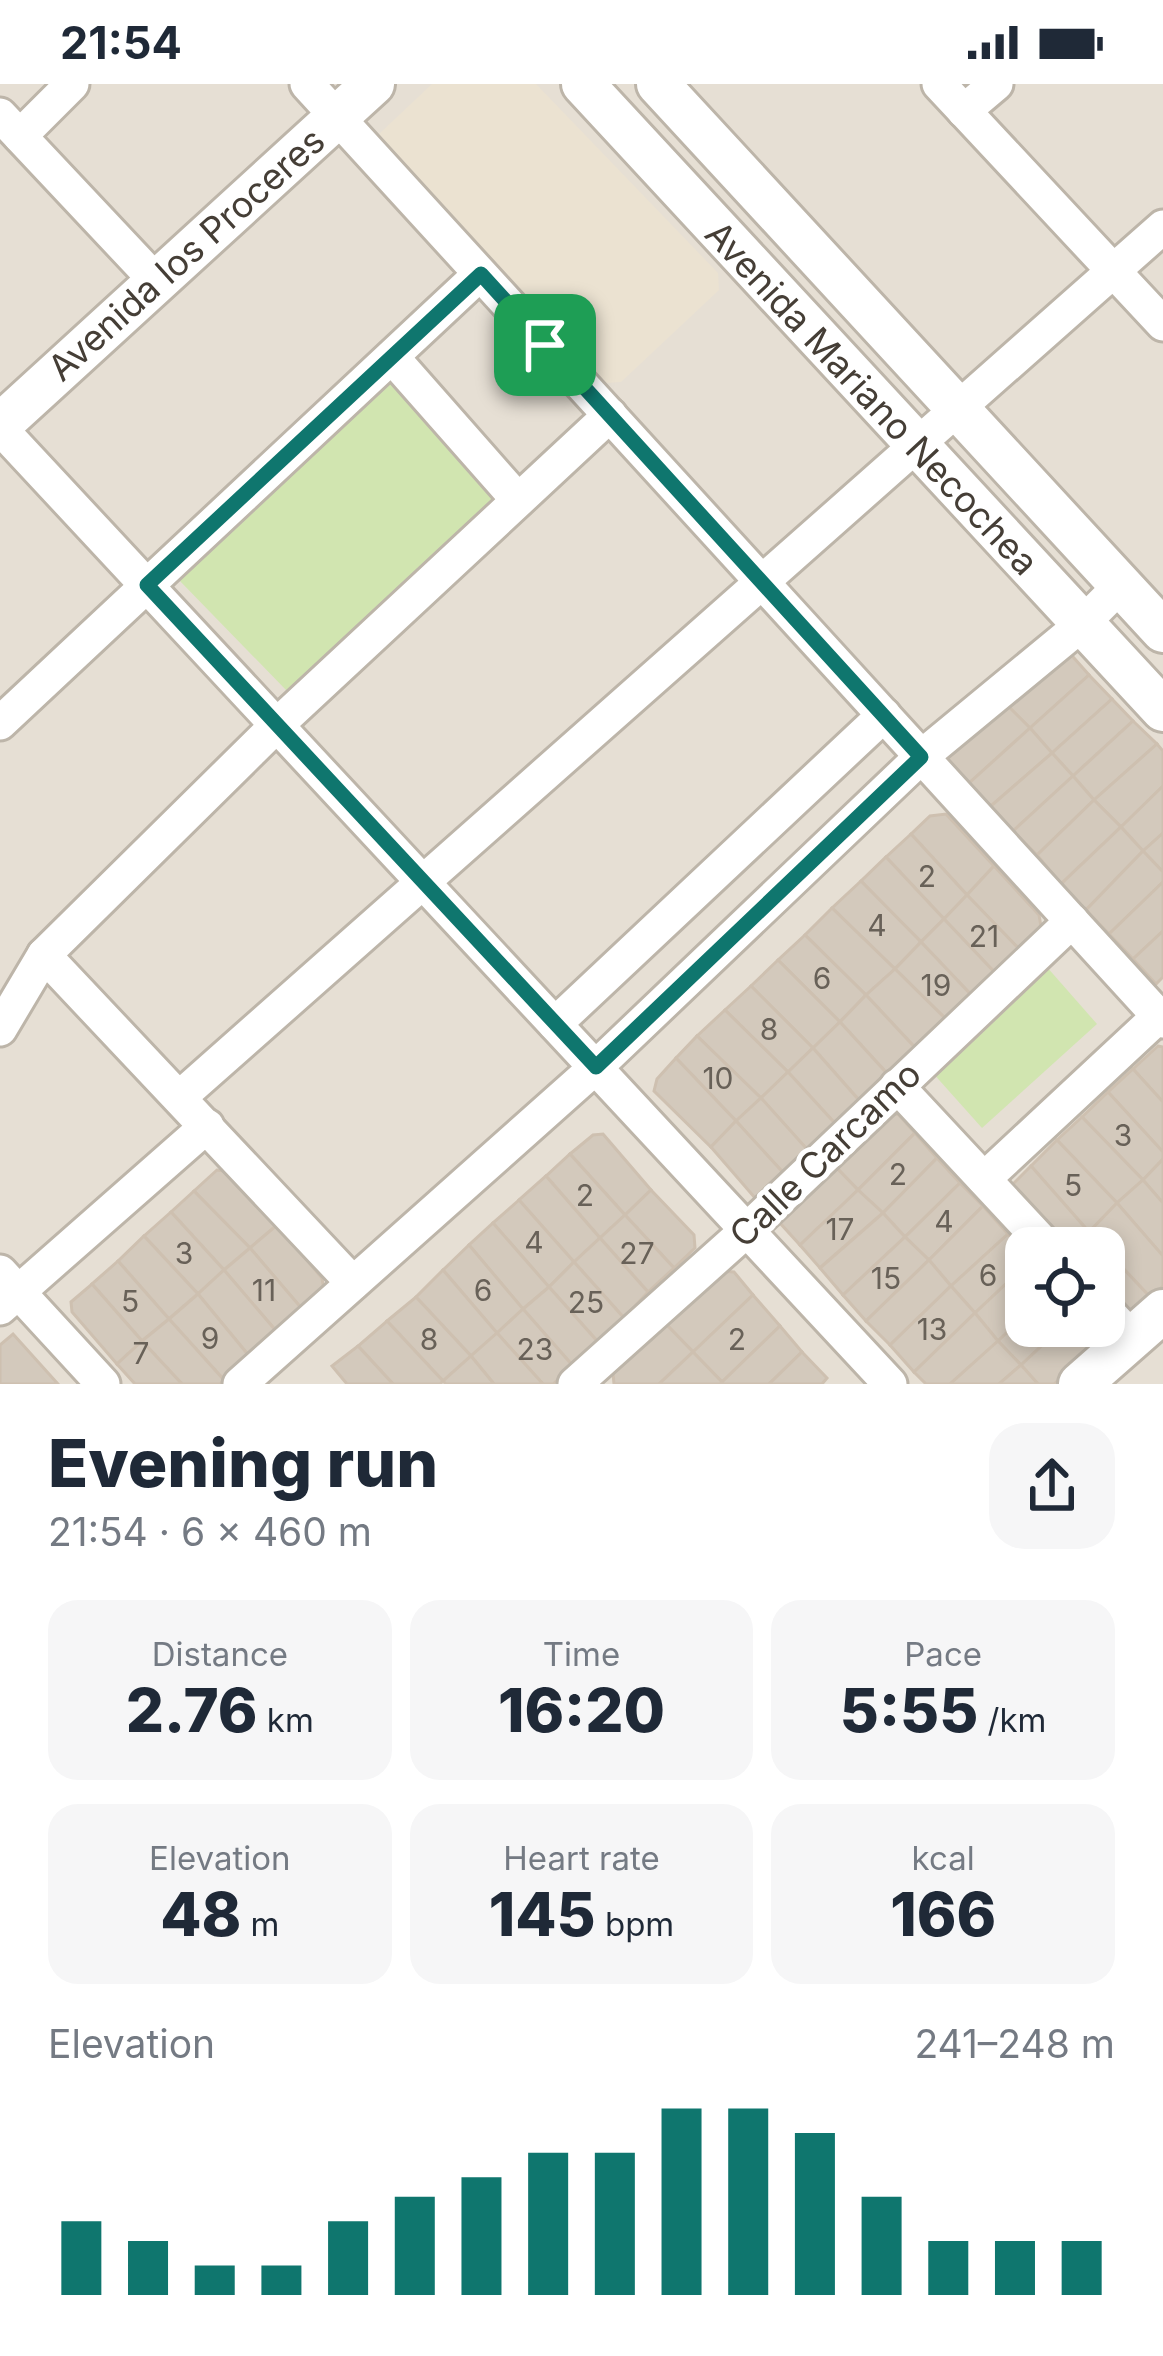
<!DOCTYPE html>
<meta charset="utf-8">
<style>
:root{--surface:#fff;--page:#f6f6f7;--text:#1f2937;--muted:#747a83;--accent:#0f766e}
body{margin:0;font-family:Inter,sans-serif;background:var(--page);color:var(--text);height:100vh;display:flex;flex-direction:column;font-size:45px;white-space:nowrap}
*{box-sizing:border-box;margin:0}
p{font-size:39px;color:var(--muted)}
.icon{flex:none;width:66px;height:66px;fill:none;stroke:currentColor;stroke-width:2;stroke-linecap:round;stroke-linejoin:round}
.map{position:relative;height:1300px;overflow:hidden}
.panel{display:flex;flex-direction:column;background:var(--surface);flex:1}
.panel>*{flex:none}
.buttons{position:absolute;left:1005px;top:1143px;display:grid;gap:24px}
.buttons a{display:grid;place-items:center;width:120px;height:120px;border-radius:24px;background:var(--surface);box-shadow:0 6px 18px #0003;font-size:60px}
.pin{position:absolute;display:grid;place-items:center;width:102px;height:102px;color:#fff;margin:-51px;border-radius:24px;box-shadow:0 6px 18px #0006}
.round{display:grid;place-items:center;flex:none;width:126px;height:126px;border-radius:36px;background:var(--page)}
.head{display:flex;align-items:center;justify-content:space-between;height:204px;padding:0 48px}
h1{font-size:66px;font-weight:800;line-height:90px}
.figures{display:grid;grid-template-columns:repeat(3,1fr);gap:18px;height:204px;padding:12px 48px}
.figures div{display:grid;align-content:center;border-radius:30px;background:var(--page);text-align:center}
.figures b{font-size:60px;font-weight:800}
.figures small{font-size:33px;font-weight:400}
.figures p{font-size:33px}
.chart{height:336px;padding:24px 48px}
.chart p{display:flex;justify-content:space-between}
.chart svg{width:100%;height:216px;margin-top:12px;stroke:var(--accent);stroke-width:6}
.status{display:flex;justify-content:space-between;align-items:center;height:84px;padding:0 60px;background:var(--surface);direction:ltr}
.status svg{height:33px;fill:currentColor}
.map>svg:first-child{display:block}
</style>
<div class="status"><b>21:54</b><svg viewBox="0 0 49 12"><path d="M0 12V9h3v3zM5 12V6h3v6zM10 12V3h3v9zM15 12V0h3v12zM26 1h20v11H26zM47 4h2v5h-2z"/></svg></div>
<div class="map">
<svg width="1163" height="1300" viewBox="0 0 1163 1300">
<rect width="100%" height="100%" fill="#f2eee6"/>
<path fill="#e6dfd4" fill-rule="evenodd" d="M0,0H1163V1300H0ZM1026,1164H1104V1242H1026Z"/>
<path fill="#ebe2d1" d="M432,0H536L718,189L719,206L621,298L606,299L378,51Z"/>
<g fill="#d1e5b0">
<path d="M388,296L498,415L287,607L178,495Z"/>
<path d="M1039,874L1097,940L982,1044L923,978Z"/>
</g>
<g fill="#d3c9bc" stroke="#cec0b0" stroke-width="3">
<path d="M1066,565L1089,591L1030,644L1002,616Z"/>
<path d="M1089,591L1112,615L1052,669L1030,644Z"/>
<path d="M1112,615L1133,637L1073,692L1052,669Z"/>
<path d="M1002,616L1030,644L967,701L946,677L949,664Z"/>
<path d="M1133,637L1157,660L1094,716L1073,692Z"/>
<path d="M1030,644L1052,669L991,722L967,701Z"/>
<path d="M1157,660L1163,667V702L1121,743L1094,716Z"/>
<path d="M1052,669L1073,692L1013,747L991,722Z"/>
<path d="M1073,692L1094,716L1037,771L1013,747Z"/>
<path d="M1163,702V749L1143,767L1121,743Z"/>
<path d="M1094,716L1121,743L1061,800L1037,771Z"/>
<path d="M946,730L994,782L967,811L911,750L930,732Z"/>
<path d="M1121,743L1143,767L1086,826L1061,800Z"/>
<path d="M1163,749V788L1143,767Z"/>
<path d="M911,750L967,811L944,835L886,773Z"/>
<path d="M1143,767L1163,788V798L1109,850L1086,826Z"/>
<path d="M886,773L944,835L921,858L861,797Z"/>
<path d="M994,782L1039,831L1042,848L1023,869L967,811Z"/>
<path d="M861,797L921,858L895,885L832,824Z"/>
<path d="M1163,798V847L1133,875L1109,850Z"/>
<path d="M967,811L1023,869L1000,894L944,835Z"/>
<path d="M832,824L895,885L866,911L805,851Z"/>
<path d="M944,835L1000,894L977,917L921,858Z"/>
<path d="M1163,847V893L1156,900L1133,875Z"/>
<path d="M805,851L866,911L840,938L778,876Z"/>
<path d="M921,858L977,917L951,940L895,885Z"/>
<path d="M778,876L840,938L813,964L751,902Z"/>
<path d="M895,885L951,940L921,970L866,911Z"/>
<path d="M751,902L813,964L788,988L725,926Z"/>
<path d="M866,911L921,970L893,996L840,938Z"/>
<path d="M725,926L788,988L761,1014L697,952Z"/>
<path d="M840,938L893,996L865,1023L813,964Z"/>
<path d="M697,952L761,1014L736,1037L676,974Z"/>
<path d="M1158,962L1163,963V1018L1133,985Z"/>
<path d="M813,964L865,1023L841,1046L788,988Z"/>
<path d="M676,974L736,1037L711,1063L654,1007L657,995Z"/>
<path d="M1133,985L1163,1018V1068L1108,1008Z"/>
<path d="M788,988L841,1046L814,1073L761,1014Z"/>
<path d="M1108,1008L1163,1068V1075L1143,1096L1082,1033Z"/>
<path d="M761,1014L814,1073L789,1095L736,1037Z"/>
<path d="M898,1030L915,1049L858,1106L834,1081L884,1031Z"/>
<path d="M1082,1033L1143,1096L1117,1119L1057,1056Z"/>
<path d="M736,1037L789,1095L756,1115L711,1063Z"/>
<path d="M915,1049L937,1074L883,1129L858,1106Z"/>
<path d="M603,1050L651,1106L625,1131L570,1070L593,1051Z"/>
<path d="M1057,1056L1117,1119L1089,1148L1031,1082Z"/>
<path d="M570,1070L625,1131L600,1154L546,1092Z"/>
<path d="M937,1074L960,1099L905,1153L883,1129Z"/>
<path d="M1163,1075V1119L1143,1096Z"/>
<path d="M834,1081L858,1106L800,1161L780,1139L779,1129Z"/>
<path d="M1031,1082L1089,1148L1073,1164H1059L1009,1104Z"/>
<path d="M217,1086L231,1088L277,1141L250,1164L194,1107Z"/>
<path d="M546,1092L600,1154L574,1178L519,1116Z"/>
<path d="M1143,1096L1163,1119V1172L1117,1119Z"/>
<path d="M960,1099L983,1122L929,1176L905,1153Z"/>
<path d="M651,1106L694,1151L695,1164L674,1184L625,1131Z"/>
<path d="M858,1106L883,1129L820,1184L800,1161Z"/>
<path d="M194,1107L250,1164L224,1186L171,1128Z"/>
<path d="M519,1116L574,1178L549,1203L493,1139Z"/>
<path d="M1117,1119L1163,1172V1202L1151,1214L1089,1148Z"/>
<path d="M983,1122L1008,1150L951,1202L929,1176Z"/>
<path d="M171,1128L224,1186L198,1210L144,1152Z"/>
<path d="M883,1129L905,1153L843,1211L820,1184Z"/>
<path d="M625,1131L674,1184L648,1208L600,1154Z"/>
<path d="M493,1139L549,1203L523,1225L469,1161Z"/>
<path d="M277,1141L322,1194L324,1207L303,1226L250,1164Z"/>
<path d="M1089,1148L1151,1214L1134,1231L1104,1213V1164H1073Z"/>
<path d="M1008,1150L1026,1169V1181L975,1229L951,1202Z"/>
<path d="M144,1152L198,1210L169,1235L118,1177Z"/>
<path d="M905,1153L929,1176L866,1237L843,1211Z"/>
<path d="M600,1154L648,1208L624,1234L574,1178Z"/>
<path d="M469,1161L523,1225L497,1249L443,1186Z"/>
<path d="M250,1164L303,1226L277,1248L224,1186Z"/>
<path d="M929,1176L951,1202L890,1261L866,1237Z"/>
<path d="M118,1177L169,1235L142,1257L92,1200Z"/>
<path d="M574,1178L624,1234L598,1258L549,1203Z"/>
<path d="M1026,1181V1230L998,1257L975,1229Z"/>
<path d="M224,1186L277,1248L250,1273L198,1210Z"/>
<path d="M443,1186L497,1249L471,1272L416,1213Z"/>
<path d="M719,1187L734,1188L753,1211L693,1268L665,1239Z"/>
<path d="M92,1200L142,1257L117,1280L72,1228L71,1218Z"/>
<path d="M951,1202L975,1229L914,1288L890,1261Z"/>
<path d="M549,1203L598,1258L573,1282L523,1225Z"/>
<path d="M198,1210L250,1273L224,1296L169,1235Z"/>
<path d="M753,1211L780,1242L722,1298L693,1268Z"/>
<path d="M416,1213L471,1272L443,1297L387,1237Z"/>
<path d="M523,1225L573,1282L553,1300H543L497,1249Z"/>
<path d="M975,1229L998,1257L950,1300H926L914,1288Z"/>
<path d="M1026,1230V1242H1063L1021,1281L998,1257Z"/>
<path d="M169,1235L224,1296L220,1300H182L142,1257Z"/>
<path d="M387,1237L443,1297L440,1300H393L358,1262Z"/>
<path d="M665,1239L693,1268L659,1300H614L613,1289Z"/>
<path d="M780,1242L802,1268L769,1300H724L722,1298Z"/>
<path d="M1063,1242H1097L1100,1259L1054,1300H1038L1021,1281Z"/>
<path d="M497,1249L543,1300H494L471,1272Z"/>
<path d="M13,1250L58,1300H0V1261Z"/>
<path d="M142,1257L182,1300H135L117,1280Z"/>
<path d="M998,1257L1021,1281L999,1300H950Z"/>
<path d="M358,1262L393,1300H347L332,1282Z"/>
<path d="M693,1268L722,1298L720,1300H659Z"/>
<path d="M802,1268L827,1294L822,1300H769Z"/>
<path d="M471,1272L494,1300H446L443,1297Z"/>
<path d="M1021,1281L1038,1300H999Z"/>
</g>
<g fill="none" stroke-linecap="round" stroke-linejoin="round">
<defs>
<g id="minor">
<path d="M307,0L1163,937"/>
<path d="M939,0L1163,240"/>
<path d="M964,27L996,0"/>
<path d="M0,31L156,197"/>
<path d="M20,52L72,0"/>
<path d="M392,273L518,416"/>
<path d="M0,344L890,1300"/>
<path d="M0,639L480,190"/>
<path d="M44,871L353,1199"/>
<path d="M555,940L884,631"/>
<path d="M0,945L44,871L277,641L610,331"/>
<path d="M897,1002L1048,1164"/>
<path d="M180,1013L1163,143"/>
<path d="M984,1095L1159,932"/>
<path d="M0,1188L103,1300"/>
<path d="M0,1224L207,1042"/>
<path d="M1104,1224L1132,1254"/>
<path d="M240,1300L596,983L921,673L1081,541L1121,501"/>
<path d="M575,1300L747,1146L1072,837"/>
</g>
<g id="tertiary">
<path d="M583,0L1163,626"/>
<path d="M658,0L1163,547"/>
<path d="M0,341L373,0"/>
<path d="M1080,1300L1163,1227"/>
</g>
</defs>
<use href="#minor" stroke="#bdb5a9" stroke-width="39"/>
<use href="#tertiary" stroke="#bdb5a9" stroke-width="48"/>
<use href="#minor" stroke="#fff" stroke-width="33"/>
<use href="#tertiary" stroke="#fff" stroke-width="42"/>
</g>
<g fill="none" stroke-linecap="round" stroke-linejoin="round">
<defs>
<path id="route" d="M481,190L921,673L596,983L147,501Z"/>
</defs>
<use href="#route" stroke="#fff" stroke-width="24"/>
<use href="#route" stroke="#0f766e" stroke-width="15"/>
</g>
<g text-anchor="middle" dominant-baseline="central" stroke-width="10" stroke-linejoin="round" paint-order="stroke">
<g font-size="30" fill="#686158">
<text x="927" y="792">2</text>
<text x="877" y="841">4</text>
<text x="984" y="852">21</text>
<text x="822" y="894">6</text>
<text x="936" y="901">19</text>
<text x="769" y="945">8</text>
<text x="718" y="994">10</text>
<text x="1123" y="1051">3</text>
<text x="898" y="1090">2</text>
<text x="1073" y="1101">5</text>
<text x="585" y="1111">2</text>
<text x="944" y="1137">4</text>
<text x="840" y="1145">17</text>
<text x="534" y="1158">4</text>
<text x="184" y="1169">3</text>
<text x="637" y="1169">27</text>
<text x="988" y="1191">6</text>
<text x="886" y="1194">15</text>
<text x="264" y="1206">11</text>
<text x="483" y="1206">6</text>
<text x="130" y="1217">5</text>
<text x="586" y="1218">25</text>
<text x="932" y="1245">13</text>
<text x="210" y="1254">9</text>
<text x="429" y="1255">8</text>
<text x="737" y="1255">2</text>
<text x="535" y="1265">23</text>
<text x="141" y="1269">7</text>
</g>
<g font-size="36" fill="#453e36" stroke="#fff">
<text transform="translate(186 170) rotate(-42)">Avenida los Proceres</text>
<text transform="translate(872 314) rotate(47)">Avenida Mariano Necochea</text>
<text transform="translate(825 1070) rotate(-44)">Calle Carcamo</text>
</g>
</g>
</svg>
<div class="buttons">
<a><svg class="icon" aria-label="locate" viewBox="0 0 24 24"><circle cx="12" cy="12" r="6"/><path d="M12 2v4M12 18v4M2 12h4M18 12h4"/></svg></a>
</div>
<div class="pin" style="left:545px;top:261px;background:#1e9e55"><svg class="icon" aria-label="arrive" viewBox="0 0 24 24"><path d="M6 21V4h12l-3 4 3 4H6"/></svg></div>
</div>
<section class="panel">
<div class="head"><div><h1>Evening run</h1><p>21:54 · 6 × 460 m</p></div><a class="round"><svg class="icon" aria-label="share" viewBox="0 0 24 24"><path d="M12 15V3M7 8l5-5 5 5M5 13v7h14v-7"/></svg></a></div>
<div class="figures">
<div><p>Distance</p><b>2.76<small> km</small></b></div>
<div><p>Time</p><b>16:20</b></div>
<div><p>Pace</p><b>5:55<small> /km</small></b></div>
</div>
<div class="figures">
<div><p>Elevation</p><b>48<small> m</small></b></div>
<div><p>Heart rate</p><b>145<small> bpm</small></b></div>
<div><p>kcal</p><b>166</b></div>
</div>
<div class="chart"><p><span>Elevation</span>241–248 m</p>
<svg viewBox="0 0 160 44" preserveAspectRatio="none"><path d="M5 44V29M15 44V33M25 44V38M35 44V38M45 44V29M55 44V24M65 44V20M75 44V15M85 44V15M95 44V6M105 44V6M115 44V11M125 44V24M135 44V33M145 44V33M155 44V33"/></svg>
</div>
</section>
